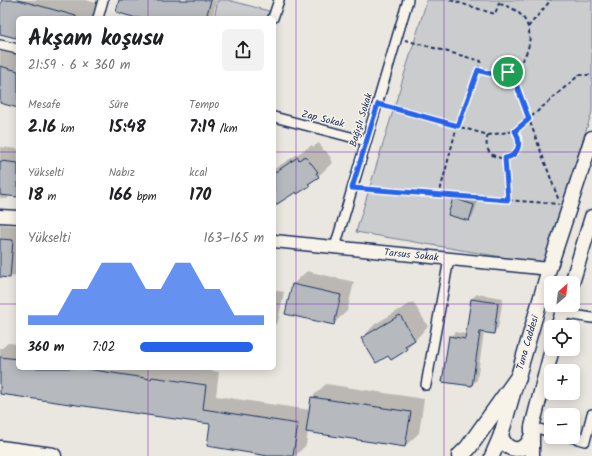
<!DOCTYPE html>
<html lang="tr">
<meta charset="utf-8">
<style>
:root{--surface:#fff;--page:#f2f2f2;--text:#202124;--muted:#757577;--accent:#2563eb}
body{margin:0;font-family:Kalam,sans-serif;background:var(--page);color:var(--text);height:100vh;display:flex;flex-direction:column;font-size:15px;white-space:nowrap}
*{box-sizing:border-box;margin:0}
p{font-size:13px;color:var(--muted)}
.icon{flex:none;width:22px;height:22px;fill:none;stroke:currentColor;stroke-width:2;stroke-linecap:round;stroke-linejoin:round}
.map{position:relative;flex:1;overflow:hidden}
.side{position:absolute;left:16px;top:16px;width:260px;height:354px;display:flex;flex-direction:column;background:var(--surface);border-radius:6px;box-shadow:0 2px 10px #0003}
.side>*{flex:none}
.needle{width:26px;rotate:28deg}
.fabs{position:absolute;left:544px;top:276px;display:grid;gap:8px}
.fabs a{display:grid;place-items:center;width:36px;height:36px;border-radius:6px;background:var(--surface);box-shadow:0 2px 10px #0003;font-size:20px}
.pin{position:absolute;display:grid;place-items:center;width:34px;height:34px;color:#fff;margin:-17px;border:2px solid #fff;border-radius:50%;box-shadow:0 1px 4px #0007}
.round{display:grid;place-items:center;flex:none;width:42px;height:42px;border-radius:6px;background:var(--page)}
.head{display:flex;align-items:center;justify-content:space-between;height:68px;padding:0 12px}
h1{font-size:22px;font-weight:700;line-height:30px}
.metrics{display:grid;grid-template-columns:repeat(3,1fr);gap:6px;height:68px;padding:4px 12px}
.metrics div{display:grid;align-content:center}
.metrics b{font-size:17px;font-weight:700}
.metrics small{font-size:11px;font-weight:400}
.metrics p{font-size:11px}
.chart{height:112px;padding:8px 12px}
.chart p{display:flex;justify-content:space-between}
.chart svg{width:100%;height:72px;margin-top:4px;fill:var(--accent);opacity:.7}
ul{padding:0 12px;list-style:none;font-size:13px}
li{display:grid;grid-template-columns:64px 48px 1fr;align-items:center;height:30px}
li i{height:10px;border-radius:5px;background:var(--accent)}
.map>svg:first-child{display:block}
</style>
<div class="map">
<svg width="592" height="456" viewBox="0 0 592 456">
<rect width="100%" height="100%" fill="#eae7e0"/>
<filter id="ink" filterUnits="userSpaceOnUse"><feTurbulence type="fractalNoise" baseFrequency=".025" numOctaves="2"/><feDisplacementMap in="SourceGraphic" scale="8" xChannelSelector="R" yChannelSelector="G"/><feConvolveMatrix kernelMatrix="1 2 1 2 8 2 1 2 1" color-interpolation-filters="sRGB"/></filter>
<g filter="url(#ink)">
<g fill="#cbcccd" stroke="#737e96">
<path d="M218,0H228L269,11L267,18H214Z"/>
<path d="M427,0H592V112L543,264L356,232Z"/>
</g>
<g fill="#0003">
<path d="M3,0H85L101,4L97,18H18V38L0,33V10Z"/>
<path d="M120,0H217L212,18H140Z"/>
<path d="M2,50L18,54V107L0,103V52Z"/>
<path d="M319,143L324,151L325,150L331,158L330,159L332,163L309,185L297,193L296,191L284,199L274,208V169L312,145L313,147Z"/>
<path d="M0,147L18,149V196L10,195L7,199L0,198Z"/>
<path d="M459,194L478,200L473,216L468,220L454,199Z"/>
<path d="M0,224L18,226V277L0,275Z"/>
<path d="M307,271L354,282L347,311L333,324L286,313L293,284Z"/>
<path d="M274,290L284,292L278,321L274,326Z"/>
<path d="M477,294L503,298L498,328L493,333L484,332L477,380L472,385L450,337L455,332L466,334L471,299Z"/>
<path d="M413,302L428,326L407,349L391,358L389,354L362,338L375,324Z"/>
<path d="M8,343L18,344V368H193L219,372L216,396L310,410L312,397L326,384L424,399L419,433L405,446L308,431L306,445L295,456H275L211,424L0,393V348H2Z"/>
</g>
<g fill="#b6babf" stroke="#1b2f5e">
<path d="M2,0H18L37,5L76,16V18H18V32L16,38L0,34V6Z"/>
<path d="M119,0H211L206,18H136L116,12Z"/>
<path d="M0,66L18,71V108L0,103Z"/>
<path d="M305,156L310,163H311L318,172L316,173L319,177L308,184L310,186L297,194L296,192L274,206V173L298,157L299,160Z"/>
<path d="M0,161L18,163V197L0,195Z"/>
<path d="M453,198L474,205L469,221L448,215Z"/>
<path d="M0,239L13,240L10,278L0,277Z"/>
<path d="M292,284L341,295L334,325L285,314Z"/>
<path d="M471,299L498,303L494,334L480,332L472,386L442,382L449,336L465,339Z"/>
<path d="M400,315L415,340L405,346L407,350L391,360L388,356L376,363L361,338Z"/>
<path d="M0,357L18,359V368H81L151,379L152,377L206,385L203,409L298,424L293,456H268L207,446L210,424L0,394Z"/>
<path d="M311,397L411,412L405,447L306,432Z"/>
</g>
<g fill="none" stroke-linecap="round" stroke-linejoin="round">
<defs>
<g id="street">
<path d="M98,18L103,0"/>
<path d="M273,18L279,0"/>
<path d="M0,45L18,49"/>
<path d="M274,117L366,141"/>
<path d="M335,247L408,0"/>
<path d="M562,313L592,318"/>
<path d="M426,385L449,259"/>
<path d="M532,427L551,432"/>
<path d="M571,437L585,441L592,414"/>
</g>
<g id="secondary">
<path d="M0,216L18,217"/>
<path id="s1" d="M274,241L549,269"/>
</g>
<g id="primary">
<path d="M572,283L592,217"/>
<path d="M558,327L565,305"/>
<path d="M501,435C505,452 525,455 531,437"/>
<path id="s2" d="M492,456L501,435L549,269L592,138"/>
<path d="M532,456V427L552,349"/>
</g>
<g id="highway">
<path d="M0,449L53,456"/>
<path d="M460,456L468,448L518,378"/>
</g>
</defs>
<use href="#street" stroke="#1b2f5e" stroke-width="12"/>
<use href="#secondary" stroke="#1b2f5e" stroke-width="15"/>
<use href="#primary" stroke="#1b2f5e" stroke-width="17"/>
<use href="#highway" stroke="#1b2f5e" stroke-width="19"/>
<g stroke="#1b2f5e" stroke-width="2" stroke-dasharray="4 3" stroke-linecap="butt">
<path d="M450,0L495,14L500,0"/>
<path d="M528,27L551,0"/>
<path d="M405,40L481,61L457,126L439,195"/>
<path d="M477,69C529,92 553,14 499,4"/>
<path d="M511,70L559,201"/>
<path d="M387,106L488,135L515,131L579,75H592"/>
<path d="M488,135C477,169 535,163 515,131"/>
<path d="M505,158L508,200"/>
<path d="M362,189L559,204"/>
</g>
<use href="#street" stroke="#f7f3e8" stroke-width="9"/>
<use href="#secondary" stroke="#f7f3e8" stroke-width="12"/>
<use href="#primary" stroke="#f7f3e8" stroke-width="14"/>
<use href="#highway" stroke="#f7f3e8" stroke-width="16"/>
</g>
</g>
<g fill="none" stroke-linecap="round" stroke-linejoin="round" filter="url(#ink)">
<defs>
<path id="route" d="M478,70C488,74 500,76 511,70L529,119L515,131C522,142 519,156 505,158L508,200L352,188L378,104L458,126Z"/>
</defs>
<use href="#route" stroke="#fff" stroke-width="8"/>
<use href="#route" stroke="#2563eb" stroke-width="5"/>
</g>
<path fill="none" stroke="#7b2cbf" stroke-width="1" stroke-opacity="0.55" d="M148,0V18M296,0V456M444,0V456M0,152H18M274,152H592M0,304H18M274,304H551M573,304H592M148,368V456"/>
<g text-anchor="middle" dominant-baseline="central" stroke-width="3" stroke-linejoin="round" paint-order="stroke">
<g font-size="10" fill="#1b2f5e" stroke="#f7f3e8">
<text transform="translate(323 119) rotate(14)">Zap Sokak</text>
<text transform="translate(361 120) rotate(-73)">Bağışlı Sokak</text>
<text stroke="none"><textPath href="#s1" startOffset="138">Tarsus Sokak</textPath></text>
<text stroke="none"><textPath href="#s2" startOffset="119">Tuna Caddesi</textPath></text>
</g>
</g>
</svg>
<div class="fabs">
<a><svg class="needle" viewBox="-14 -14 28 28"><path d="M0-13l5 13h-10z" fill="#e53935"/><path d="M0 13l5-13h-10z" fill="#757577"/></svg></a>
<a><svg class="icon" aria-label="locate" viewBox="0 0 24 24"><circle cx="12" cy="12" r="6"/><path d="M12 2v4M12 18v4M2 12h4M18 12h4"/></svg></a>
<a>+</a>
<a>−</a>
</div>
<div class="pin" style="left:508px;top:72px;background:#1e9e55"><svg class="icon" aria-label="arrive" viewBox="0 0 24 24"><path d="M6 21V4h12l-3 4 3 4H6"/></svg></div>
<section class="side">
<div class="head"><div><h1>Akşam koşusu</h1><p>21:59 · 6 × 360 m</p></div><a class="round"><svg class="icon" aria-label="share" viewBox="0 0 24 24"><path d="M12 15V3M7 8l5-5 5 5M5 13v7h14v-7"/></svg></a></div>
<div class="metrics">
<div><p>Mesafe</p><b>2.16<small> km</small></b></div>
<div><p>Süre</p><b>15:48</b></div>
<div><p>Tempo</p><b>7:19<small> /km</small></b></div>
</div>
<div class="metrics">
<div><p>Yükselti</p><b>18<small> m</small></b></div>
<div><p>Nabız</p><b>166<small> bpm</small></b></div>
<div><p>kcal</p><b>170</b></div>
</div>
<div class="chart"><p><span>Yükselti</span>163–165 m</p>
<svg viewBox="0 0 160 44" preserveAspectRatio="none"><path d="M0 44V38L10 38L20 38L30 22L40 22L50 6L60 6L70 6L80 22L90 22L100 6L110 6L120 22L130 22L140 38L150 38L160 38V44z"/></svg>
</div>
<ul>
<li><b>360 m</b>7:02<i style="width:91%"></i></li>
</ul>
</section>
</div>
